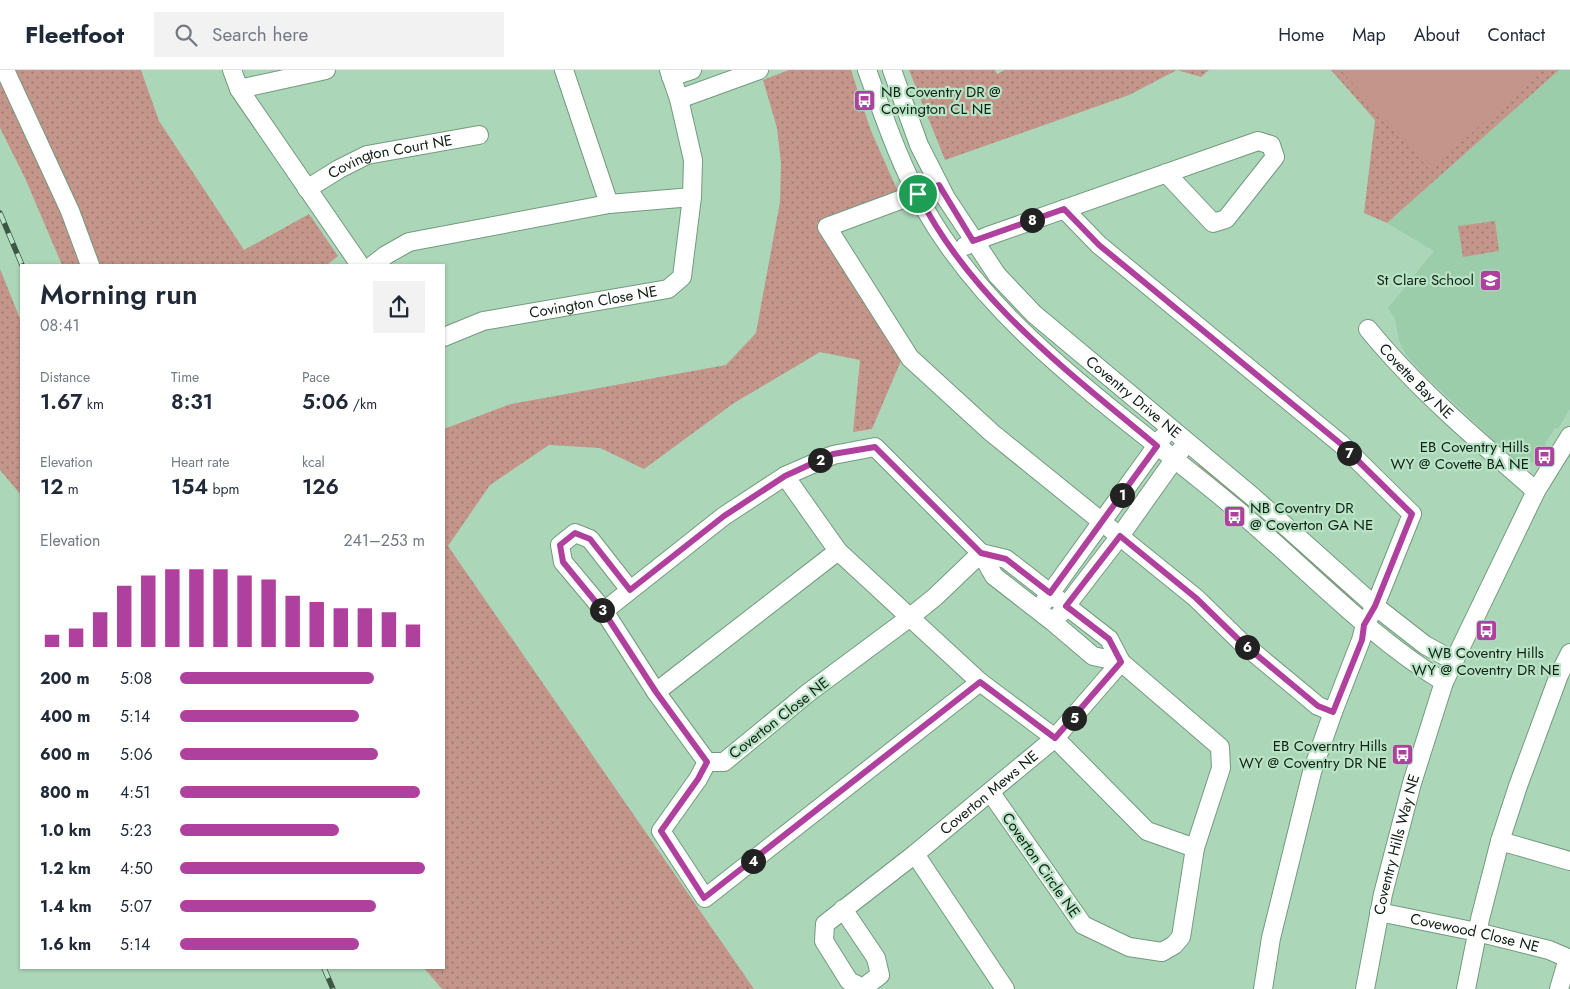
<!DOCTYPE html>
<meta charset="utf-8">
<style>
:root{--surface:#fff;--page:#f2f2f3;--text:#1f2937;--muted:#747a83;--line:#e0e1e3;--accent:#af409e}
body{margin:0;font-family:Jost,sans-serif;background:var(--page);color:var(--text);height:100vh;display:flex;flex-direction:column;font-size:19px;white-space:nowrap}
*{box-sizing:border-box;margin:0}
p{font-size:16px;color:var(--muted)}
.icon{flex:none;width:28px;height:28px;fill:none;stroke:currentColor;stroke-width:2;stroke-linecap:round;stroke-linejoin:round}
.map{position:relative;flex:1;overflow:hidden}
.panel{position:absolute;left:20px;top:194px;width:425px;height:705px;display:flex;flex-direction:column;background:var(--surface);border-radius:0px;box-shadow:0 1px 4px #0004}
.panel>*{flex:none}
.pin{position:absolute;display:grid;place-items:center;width:42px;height:42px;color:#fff;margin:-21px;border:2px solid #fff;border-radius:50%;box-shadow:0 1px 5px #0007}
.km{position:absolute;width:25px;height:25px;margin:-12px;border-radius:50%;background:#222;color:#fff;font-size:14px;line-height:25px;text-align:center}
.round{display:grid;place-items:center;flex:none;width:52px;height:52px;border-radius:0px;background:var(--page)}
.overview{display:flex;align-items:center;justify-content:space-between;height:85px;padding:0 20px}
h1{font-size:28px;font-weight:600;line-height:38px}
.figures{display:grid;grid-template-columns:repeat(3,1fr);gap:8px;height:85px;padding:5px 20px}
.figures div{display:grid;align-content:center}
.figures b{font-size:21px;font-weight:600}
.figures small{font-size:14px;font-weight:400}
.figures p{font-size:14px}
.chart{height:140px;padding:10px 20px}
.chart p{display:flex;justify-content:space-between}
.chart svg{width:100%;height:90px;margin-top:5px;stroke:var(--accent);stroke-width:6}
ul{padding:0 20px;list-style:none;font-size:16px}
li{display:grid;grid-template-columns:80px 60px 1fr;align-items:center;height:38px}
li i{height:12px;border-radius:6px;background:var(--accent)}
header{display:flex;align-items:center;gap:30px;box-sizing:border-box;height:70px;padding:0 25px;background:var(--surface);border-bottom:1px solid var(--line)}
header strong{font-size:24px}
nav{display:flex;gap:28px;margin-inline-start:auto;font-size:18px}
.search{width:350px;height:45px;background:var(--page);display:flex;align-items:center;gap:12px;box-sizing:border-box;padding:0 18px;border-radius:0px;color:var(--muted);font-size:19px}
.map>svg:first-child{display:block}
</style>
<header>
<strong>Fleetfoot</strong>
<div class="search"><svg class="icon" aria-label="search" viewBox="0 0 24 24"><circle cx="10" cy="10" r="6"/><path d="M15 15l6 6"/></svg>Search here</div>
<nav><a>Home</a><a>Map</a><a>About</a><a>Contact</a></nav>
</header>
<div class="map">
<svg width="1570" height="919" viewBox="0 0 1570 919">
<defs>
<pattern id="grass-dots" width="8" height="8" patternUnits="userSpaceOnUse" patternTransform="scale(1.25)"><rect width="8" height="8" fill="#c4958a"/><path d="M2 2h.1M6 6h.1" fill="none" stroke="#9e7970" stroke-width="1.8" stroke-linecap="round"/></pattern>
</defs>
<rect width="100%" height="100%" fill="#acd6b8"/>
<path fill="#9bcdaa" d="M1559,0H1570V339L1558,359L1555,358L1545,374L1548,376L1542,386L1536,391L1524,394H1520L1509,385L1424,305L1406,285L1399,271L1395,249L1388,238L1434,181L1387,153Z"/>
<g fill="url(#grass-dots)">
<path d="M0,0H141L159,51L244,180L309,144L338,186L327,195H62L25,108L0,58Z"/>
<path d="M789,0H851L871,61L899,124L817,153L903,286L872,359L853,362L860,290L820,282L734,333L644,399L600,378L549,375L490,415L448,476L754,919H442L424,898H444V359L511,334L726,295L756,263L780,132L781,93L777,58L763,10Z"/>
<path d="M909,0H995L997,4L1005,0H1209L1201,7L1177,0L1129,25L945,90Z"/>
<path d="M1331,0H1559L1387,153L1364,143L1375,50Z"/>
<path d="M1495,151L1499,181L1463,187L1458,156Z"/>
<path d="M0,199L21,251V425L0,400Z"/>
<path d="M1201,391L1355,529L1353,531L1255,442L1199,396L1198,394Z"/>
</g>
<path fill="#c4958a" d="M1341,0H1542L1430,100Z"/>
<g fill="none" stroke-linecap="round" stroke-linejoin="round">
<defs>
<g id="minor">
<path d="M5,0L70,141L90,195"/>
<path d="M232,0L239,19L360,195"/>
<path d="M564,0L609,134"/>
<path d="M867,0C884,47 900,95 925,139C996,264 1128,348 1236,439C1305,497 1367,565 1444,612"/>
<path id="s1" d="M892,0L919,75L946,128L997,205L1034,244L1253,427L1375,536L1425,575L1454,591"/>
<path d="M671,7L692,0"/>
<path d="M239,19L326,0"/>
<path d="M679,29L759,0"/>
<path id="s2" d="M307,119L339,99L367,85L479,65"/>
<path d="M927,120L827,157L910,288L992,363L1196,528L1241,572L1318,636L1333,642"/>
<path d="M1064,139L1099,175L1341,374L1412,444L1375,536L1365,555L1361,570L1333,642L1312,702L1271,868L1263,919"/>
<path d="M965,176L988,166L1258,71L1271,75L1275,87L1226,149L1213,153L1166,103"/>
<path d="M373,195L386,185L409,172L609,134L692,127"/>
<path id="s3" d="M1368,259C1417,319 1477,370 1536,421"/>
<path id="s4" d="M444,267L483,251L668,219L682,207L692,127L693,90L679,29L669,0"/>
<path d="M785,406L838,481L980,612L1055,668L1147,761L1195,778"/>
<path d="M981,483L935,527L909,548L808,623L724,692H707L656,622L604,541L724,446L785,406L833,385L875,377L981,483L994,506L1053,552L1093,586L1121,592"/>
<path d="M981,483L1006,489L1109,569L1121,592L1220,677L1221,698L1195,778L1181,867L1174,875L1162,882L1129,877L1083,855L991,723"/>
<path d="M1044,532L1163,367"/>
<path d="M604,541L563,492L560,475L575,463L590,469L630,520"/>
<path d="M1060,544L1120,466L1181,380"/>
<path d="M656,622L838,481"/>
<path d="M707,692L698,709L661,761L705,828L980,612"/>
<path d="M1500,771L1570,791"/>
<path d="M915,784L1005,919"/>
<path id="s5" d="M843,839L876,888L880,905L863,918L849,911L824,871L825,854L915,784L1055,668L1121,592"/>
<path id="s6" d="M1379,842L1477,862L1549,880L1570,889"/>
<path id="s7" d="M1365,919L1383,824L1412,713L1444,612L1536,421L1570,366"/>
<path d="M1466,919L1480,849L1500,771L1518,716L1559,605L1570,583"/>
<path d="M1559,919L1568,888"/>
</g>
</defs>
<use href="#minor" stroke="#729b7e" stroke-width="20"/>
<use href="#minor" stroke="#fff" stroke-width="18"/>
<defs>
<g id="rail">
<path d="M0,143L22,195"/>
<path d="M324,898L333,919"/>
</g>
</defs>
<use href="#rail" stroke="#3d5645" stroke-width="5.5"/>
<use href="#rail" stroke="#b9e3c5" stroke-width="4" stroke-dasharray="11" stroke-linecap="butt"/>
</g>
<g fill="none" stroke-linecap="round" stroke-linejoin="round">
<defs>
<path id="route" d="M939,115L973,171L1064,139L1099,175L1341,374L1412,444L1375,536L1364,555L1362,570L1333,642L1318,636L1241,572L1196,528L1120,466L1066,536L1109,569L1121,592L1055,668L980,612L704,828L661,761L698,709L707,692L656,622L604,542L563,492L560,475L575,463L590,469L630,520L724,446L785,406L833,384L875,377L981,483L1006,489L1050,523L1157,376C1069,302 971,230 918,124Z"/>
</defs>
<use href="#route" stroke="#fff" stroke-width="10"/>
<use href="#route" stroke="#af409e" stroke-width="6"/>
</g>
<defs>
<symbol id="bus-square" viewBox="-11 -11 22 22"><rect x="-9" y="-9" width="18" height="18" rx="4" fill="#af409e" stroke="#b9e3c5"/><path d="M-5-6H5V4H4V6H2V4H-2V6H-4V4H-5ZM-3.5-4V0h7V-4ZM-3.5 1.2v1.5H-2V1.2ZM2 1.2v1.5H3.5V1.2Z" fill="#fff"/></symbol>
<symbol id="school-square" viewBox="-11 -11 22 22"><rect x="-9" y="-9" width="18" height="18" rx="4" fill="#af409e" stroke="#b9e3c5"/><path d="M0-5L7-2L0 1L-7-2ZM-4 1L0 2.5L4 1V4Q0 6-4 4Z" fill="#fff"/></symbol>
</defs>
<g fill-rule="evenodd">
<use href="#bus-square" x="852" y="18" width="25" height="25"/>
<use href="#school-square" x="1478" y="198" width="25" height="25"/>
<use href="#bus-square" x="1532" y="374" width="25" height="25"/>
<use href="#bus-square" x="1222" y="434" width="25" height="25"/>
<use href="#bus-square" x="1474" y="548" width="25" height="25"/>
<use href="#bus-square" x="1390" y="672" width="25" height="25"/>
</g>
<g text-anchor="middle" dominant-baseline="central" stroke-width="4.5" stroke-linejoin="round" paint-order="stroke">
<g font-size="15" fill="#102116" stroke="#b9e3c5" text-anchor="end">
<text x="881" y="22" text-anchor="start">NB Coventry DR @<tspan x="881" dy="17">Covington CL NE</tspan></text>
<text x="1474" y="210">St Clare School</text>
<text x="1529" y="377">EB Coventry Hills<tspan x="1529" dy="17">WY @ Covette BA NE</tspan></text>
<text x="1250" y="438" text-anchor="start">NB Coventry DR<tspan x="1250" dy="17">@ Coverton GA NE</tspan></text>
<text x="1486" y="583" text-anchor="middle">WB Coventry Hills<tspan x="1486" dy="17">WY @ Coventry DR NE</tspan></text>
<text x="1387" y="676">EB Coverntry Hills<tspan x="1387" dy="17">WY @ Coventry DR NE</tspan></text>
</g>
<g font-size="15" fill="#102116" stroke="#b9e3c5">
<text stroke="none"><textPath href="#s2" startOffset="91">Covington Court NE</textPath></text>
<text stroke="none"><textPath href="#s4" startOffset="154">Covington Close NE</textPath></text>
<text stroke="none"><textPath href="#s3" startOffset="71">Covette Bay NE</textPath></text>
<text stroke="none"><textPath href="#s1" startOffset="415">Coventry Drive NE</textPath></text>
<text transform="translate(779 648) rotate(-38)">Coverton Close NE</text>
<text stroke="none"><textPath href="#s5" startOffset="388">Coverton Mews NE</textPath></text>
<text stroke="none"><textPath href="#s7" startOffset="148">Coventry Hills Way NE</textPath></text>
<text transform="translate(1041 795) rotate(55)">Coverton Circle NE</text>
<text stroke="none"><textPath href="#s6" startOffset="98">Covewood Close NE</textPath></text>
</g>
</g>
</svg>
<div class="pin" style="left:918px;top:124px;background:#1e9e55"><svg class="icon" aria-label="arrive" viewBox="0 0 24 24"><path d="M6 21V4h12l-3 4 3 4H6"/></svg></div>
<b class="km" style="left:1122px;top:425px">1</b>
<b class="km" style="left:820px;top:390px">2</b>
<b class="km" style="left:602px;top:540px">3</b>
<b class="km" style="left:753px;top:791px">4</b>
<b class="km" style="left:1074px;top:648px">5</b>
<b class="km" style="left:1247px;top:577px">6</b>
<b class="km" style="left:1349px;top:383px">7</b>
<b class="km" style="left:1032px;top:150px">8</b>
<section class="panel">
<div class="overview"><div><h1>Morning run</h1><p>08:41</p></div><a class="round"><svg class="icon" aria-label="share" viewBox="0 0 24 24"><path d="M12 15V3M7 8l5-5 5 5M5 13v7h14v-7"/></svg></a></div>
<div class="figures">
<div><p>Distance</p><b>1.67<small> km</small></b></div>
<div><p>Time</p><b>8:31</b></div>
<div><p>Pace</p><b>5:06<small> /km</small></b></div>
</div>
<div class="figures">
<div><p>Elevation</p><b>12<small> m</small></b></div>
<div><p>Heart rate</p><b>154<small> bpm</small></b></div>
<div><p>kcal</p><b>126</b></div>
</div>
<div class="chart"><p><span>Elevation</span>241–253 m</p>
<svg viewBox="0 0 160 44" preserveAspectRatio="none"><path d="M5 44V38M15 44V35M25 44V27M35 44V14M45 44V9M55 44V6M65 44V6M75 44V6M85 44V9M95 44V11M105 44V19M115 44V22M125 44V25M135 44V25M145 44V27M155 44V33"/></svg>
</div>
<ul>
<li><b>200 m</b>5:08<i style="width:79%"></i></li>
<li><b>400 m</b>5:14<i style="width:73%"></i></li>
<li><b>600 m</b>5:06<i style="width:81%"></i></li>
<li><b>800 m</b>4:51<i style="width:98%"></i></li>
<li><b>1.0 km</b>5:23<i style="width:65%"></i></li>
<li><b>1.2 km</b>4:50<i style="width:100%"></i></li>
<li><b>1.4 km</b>5:07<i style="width:80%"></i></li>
<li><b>1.6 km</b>5:14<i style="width:73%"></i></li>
</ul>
</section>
</div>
